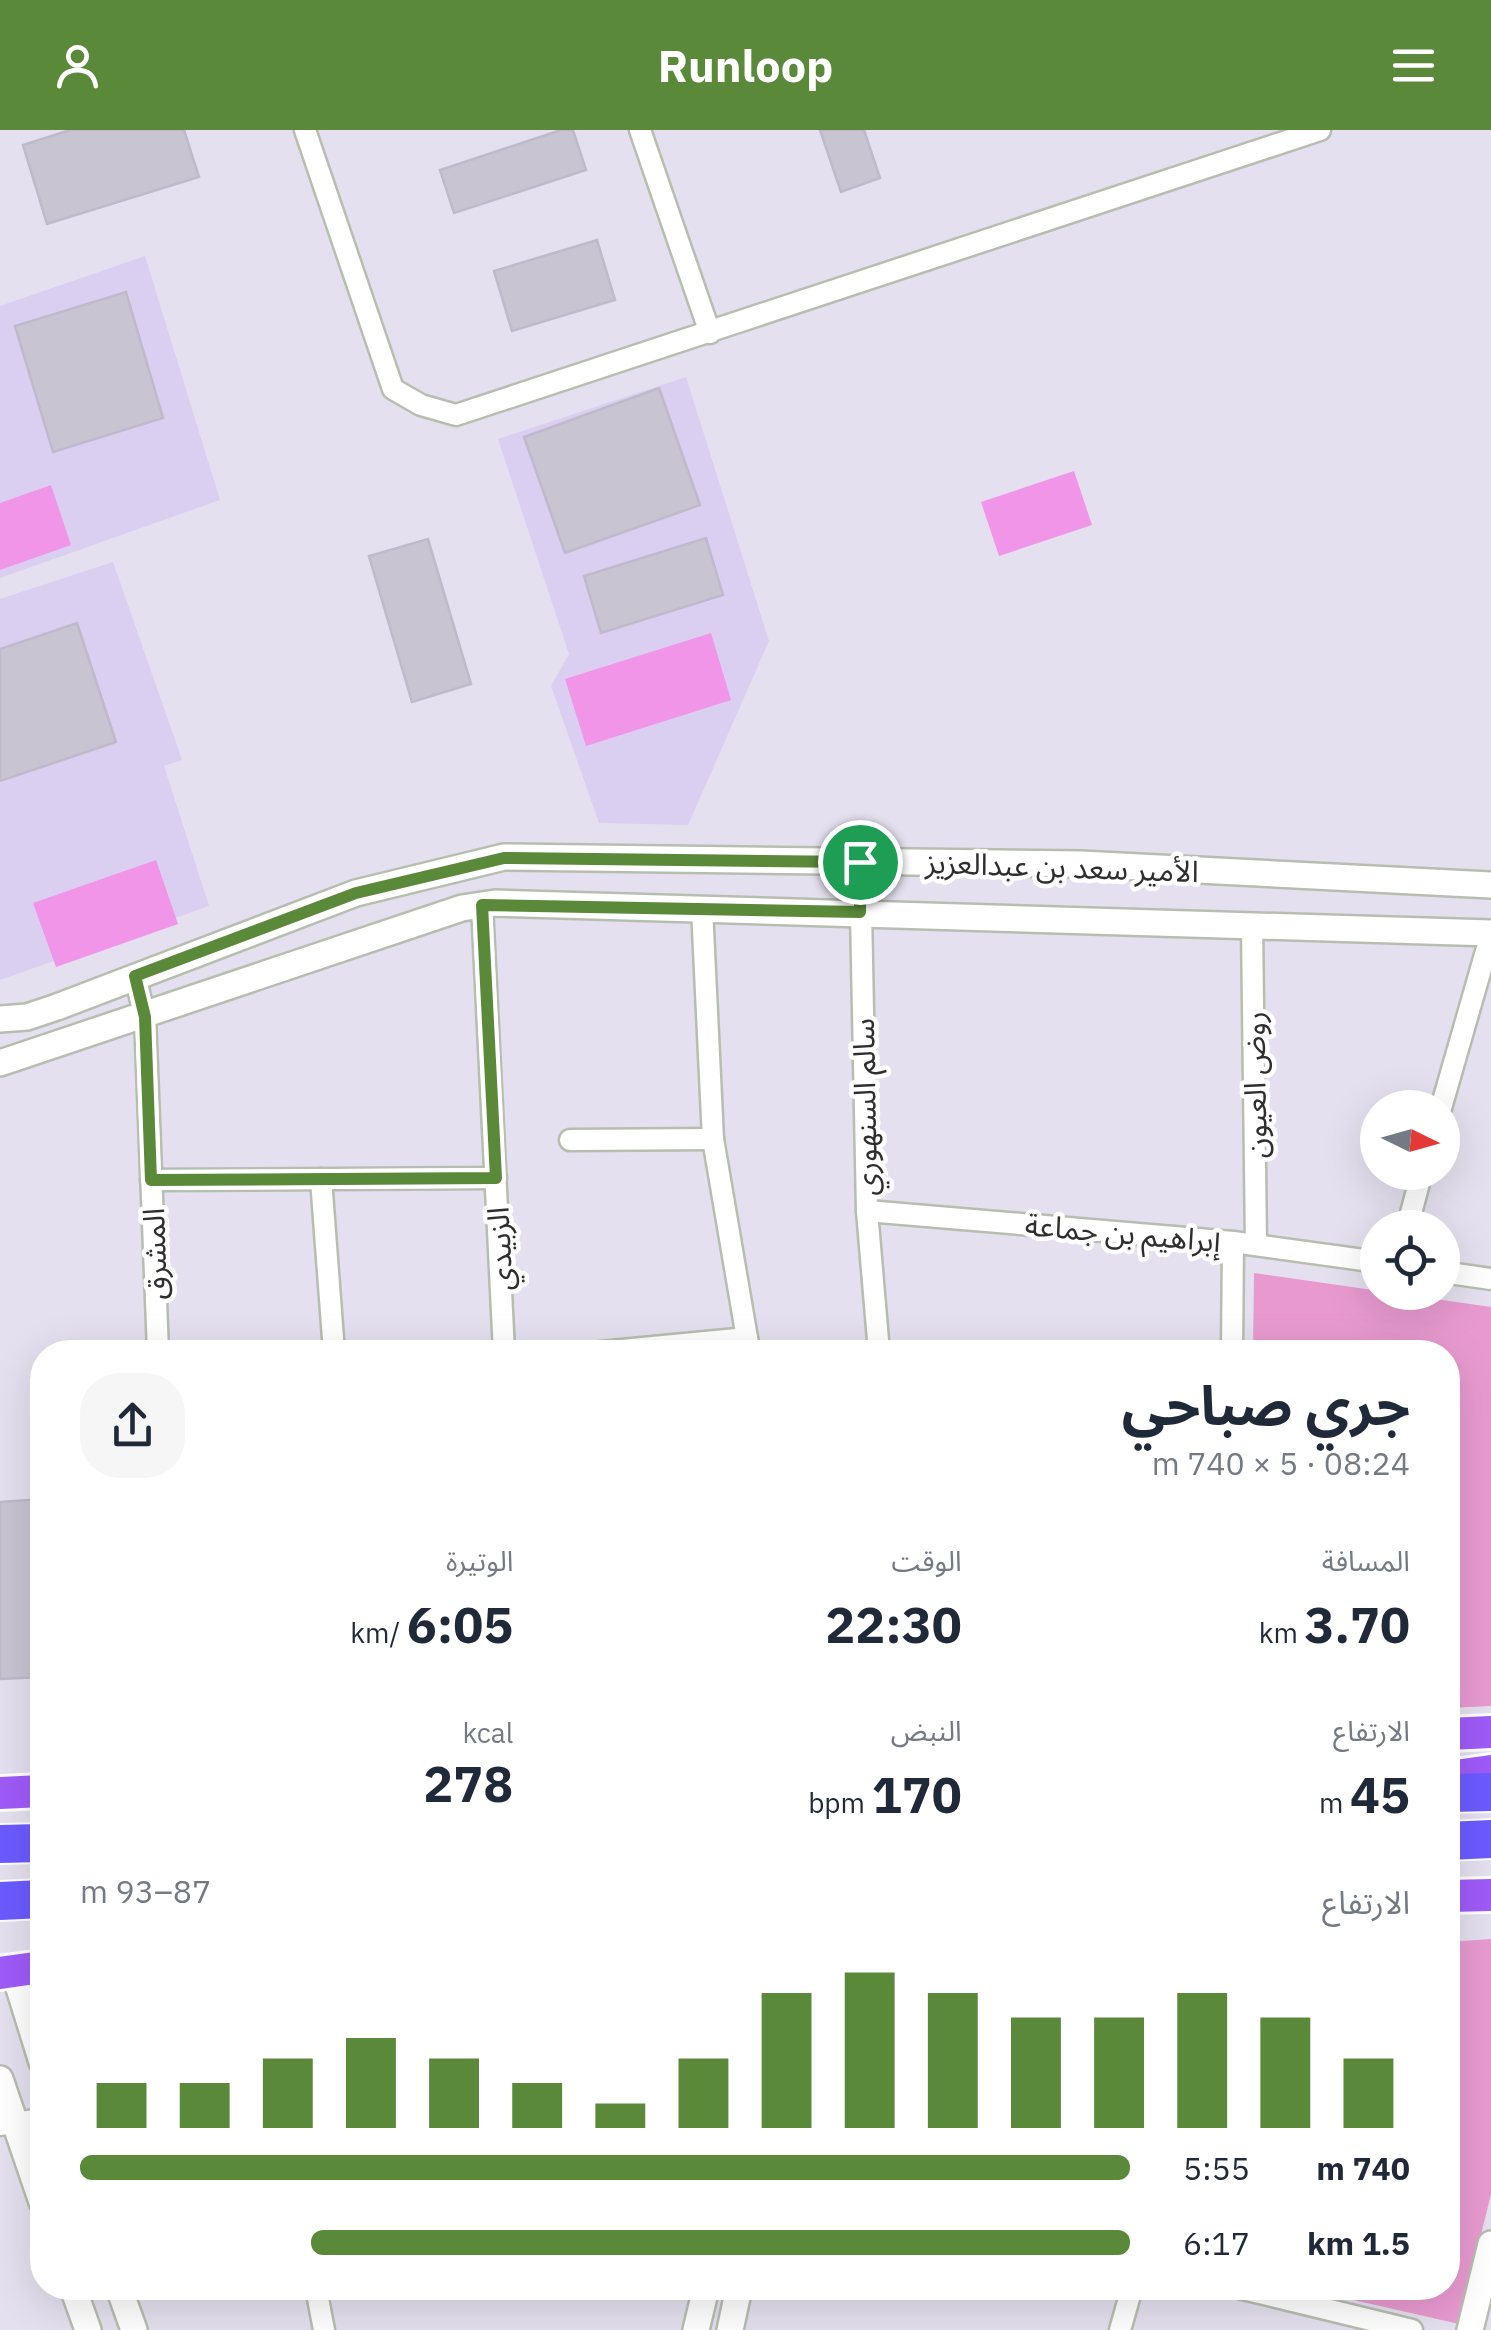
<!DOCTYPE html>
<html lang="ar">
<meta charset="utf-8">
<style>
:root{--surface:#fff;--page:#f6f6f7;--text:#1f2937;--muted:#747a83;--accent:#5a893a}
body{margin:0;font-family:"IBM Plex Sans","Noto Sans Arabic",sans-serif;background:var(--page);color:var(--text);direction:rtl;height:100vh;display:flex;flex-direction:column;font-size:38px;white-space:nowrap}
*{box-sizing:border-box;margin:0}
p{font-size:32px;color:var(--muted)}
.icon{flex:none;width:55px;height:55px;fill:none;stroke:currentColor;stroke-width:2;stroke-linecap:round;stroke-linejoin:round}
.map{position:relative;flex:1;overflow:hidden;direction:ltr}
.details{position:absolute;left:30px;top:1210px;width:1430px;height:960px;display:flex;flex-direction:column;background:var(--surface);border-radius:40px;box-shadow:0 10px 40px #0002;direction:rtl}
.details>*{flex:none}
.needle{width:65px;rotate:95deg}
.fabs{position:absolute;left:1360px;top:960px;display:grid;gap:20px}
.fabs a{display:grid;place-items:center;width:100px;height:100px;border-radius:50%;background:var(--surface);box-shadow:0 10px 40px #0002;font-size:50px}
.pin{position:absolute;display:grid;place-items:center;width:85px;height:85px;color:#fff;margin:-42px;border:5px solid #fff;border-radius:50%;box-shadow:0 2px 10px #0007}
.round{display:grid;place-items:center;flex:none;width:105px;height:105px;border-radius:40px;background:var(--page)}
.overview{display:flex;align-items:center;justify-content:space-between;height:170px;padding:0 50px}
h1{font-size:55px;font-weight:700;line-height:75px}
.figures{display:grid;grid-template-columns:repeat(3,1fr);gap:15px;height:170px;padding:10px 50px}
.figures div{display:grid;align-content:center}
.figures b{font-size:50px;font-weight:700}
.figures small{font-size:28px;font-weight:400}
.figures p{font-size:28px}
.chart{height:280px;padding:20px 50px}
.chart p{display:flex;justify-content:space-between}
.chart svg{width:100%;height:180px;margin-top:10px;stroke:var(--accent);stroke-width:6}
ul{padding:0 50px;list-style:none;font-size:32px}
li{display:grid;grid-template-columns:160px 120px 1fr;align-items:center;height:75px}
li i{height:25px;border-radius:12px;background:var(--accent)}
header{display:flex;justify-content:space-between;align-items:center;height:130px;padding:0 50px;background:var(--accent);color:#fff;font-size:45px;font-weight:700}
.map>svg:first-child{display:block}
</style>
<header><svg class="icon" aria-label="menu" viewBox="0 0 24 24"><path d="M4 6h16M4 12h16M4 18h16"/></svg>Runloop<svg class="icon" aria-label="person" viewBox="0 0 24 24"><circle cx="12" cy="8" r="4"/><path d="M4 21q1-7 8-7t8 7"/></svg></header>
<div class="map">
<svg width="1491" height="2200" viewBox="0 0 1491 2200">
<rect width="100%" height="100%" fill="#e4e0ef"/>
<g fill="#dbcff1">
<path d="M145,126L220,370L0,448V176Z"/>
<path d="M686,247L769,511L688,695L599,693L551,556L569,524L498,309Z"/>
<path d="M113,432L182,630L164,636L209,776L0,850V469Z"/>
</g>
<g fill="#e89acf">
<path d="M1254,1143L1491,1177V1576L1448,1578V1222H1253Z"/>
<path d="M1491,1809V2064L1459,2194L1301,2158H1448V1812Z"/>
</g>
<g fill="#f095e8">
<path d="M1074,341L1092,395L999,426L981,372Z"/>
<path d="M51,355L71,415L0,440V373Z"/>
<path d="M711,503L731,570L586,616L565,549Z"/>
<path d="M156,730L178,794L56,837L33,773Z"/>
</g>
<g fill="#c8c4d2" stroke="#bfb9cc" stroke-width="2.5">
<path d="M70,0H184L199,47L47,94L23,15Z"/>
<path d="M561,0H573L586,40L454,83L440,40Z"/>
<path d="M820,0H864L880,48L841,62Z"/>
<path d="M597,110L615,170L512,201L494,141Z"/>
<path d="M126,162L163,288L53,322L15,196Z"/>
<path d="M659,258L700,375L565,423L524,307Z"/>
<path d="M706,408L723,465L601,503L584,446Z"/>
<path d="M428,409L471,554L412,572L369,426Z"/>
<path d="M77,493L116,612L0,651V519Z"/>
<path d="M42,1369V1547L0,1549V1372Z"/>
</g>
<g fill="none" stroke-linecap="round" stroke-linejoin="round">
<defs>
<g id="minor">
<path d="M305,0L393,259L421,275L456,285L1320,0"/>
<path d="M640,0L710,203"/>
<path d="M860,731L867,1081L879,1222"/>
<path d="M482,775L504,1222"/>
<path d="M702,778L713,1009L747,1208"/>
<path d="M1252,795L1256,1115"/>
<path d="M135,846L145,887L158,1222"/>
<path d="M1441,978L1491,804"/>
<path d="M570,1010L713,1009"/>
<path d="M321,1049L334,1222"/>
<path d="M151,1050L496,1048"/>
<path d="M867,1081L1233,1112L1378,1132"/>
<path d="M1407,1098L1422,1042"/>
<path d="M1442,1142L1491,1149"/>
<path d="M601,1222L747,1208L750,1222"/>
<path d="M1232,1222L1233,1112"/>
<path d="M0,1995L42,1989"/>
<path d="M316,2158L324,2200"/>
<path d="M1239,2158L1412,2200"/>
<path d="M1120,2200L1132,2158"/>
</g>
<g id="tertiary">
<path d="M0,889L27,887L57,877L356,763L504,727L1081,734L1491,755"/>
<path d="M0,933L462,778L495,773L1491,803"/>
<path d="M14,1842L42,1932"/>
<path d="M0,1949L42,2072"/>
<path d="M73,2158L88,2200"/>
<path d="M119,2158L134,2200"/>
<path d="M696,2200L706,2158"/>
<path d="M730,2200L739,2158"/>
<path d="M1470,2200L1491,2114"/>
</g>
<g id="primary">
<path d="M1448,1604L1491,1602"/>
<path d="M1448,1647L1491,1641"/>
<path d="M0,1663L42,1661"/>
<path d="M1448,1766L1491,1765"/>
<path d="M0,1843L42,1837"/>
</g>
<g id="motorway">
<path d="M1448,1663L1491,1662"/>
<path d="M1448,1711L1491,1709"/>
<path d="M0,1714L42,1713"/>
<path d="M0,1771L42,1769"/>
</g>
</defs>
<use href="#minor" stroke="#b7beb0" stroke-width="25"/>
<use href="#tertiary" stroke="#b7beb0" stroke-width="30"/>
<use href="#primary" stroke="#fff" stroke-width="38"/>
<use href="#motorway" stroke="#fff" stroke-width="42"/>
<use href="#minor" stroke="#fff" stroke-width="20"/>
<use href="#tertiary" stroke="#fff" stroke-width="25"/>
<use href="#primary" stroke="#9f5bf9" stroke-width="32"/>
<use href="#motorway" stroke="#6b5bff" stroke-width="38"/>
</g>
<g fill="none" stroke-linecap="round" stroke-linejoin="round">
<defs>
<path id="route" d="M504,728L860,732V782L482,775L496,1048L151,1050L145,887L135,846L356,763Z"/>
</defs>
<use href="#route" stroke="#fff" stroke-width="20"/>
<use href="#route" stroke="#5a893a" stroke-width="12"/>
</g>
<g text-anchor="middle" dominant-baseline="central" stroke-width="9" stroke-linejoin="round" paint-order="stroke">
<g font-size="30" fill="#2e2e2e" stroke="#fff">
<text transform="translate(1062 736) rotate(2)">الأمير سعد بن عبدالعزيز</text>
<text transform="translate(1254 955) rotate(-91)">روض العيون</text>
<text transform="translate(864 977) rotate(-91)">سالم السنهوري</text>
<text transform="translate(1123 1102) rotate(5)">إبراهيم بن جماعة</text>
<text transform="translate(499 1119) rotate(-93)">الزبيدي</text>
<text transform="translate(154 1124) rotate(-92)">المشرق</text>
</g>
</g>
</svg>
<div class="fabs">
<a><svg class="needle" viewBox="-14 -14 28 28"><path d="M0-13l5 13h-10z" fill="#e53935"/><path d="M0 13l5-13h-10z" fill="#747a83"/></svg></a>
<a><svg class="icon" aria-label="locate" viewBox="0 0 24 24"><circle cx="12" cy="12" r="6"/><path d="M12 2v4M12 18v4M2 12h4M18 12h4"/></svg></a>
</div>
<div class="pin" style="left:860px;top:732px;background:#1e9e55"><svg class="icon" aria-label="arrive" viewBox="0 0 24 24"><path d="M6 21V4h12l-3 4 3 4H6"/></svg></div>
<section class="details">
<div class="overview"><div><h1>جري صباحي</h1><p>08:24 · 5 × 740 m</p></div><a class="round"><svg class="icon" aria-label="share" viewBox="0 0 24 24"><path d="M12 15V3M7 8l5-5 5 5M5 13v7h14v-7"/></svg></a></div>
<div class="figures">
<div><p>المسافة</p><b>3.70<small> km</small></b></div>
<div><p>الوقت</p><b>22:30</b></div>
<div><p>الوتيرة</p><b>6:05<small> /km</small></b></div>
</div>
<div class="figures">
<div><p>الارتفاع</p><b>45<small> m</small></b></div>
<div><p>النبض</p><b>170<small> bpm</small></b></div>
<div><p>kcal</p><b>278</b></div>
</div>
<div class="chart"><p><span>الارتفاع</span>87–93 m</p>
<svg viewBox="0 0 160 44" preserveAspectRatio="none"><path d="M5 44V33M15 44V33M25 44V27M35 44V22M45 44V27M55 44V33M65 44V38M75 44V27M85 44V11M95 44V6M105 44V11M115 44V17M125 44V17M135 44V11M145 44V17M155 44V27"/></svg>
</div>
<ul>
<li><b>740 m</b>5:55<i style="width:100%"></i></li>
<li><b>1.5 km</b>6:17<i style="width:78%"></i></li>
</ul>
</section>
</div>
